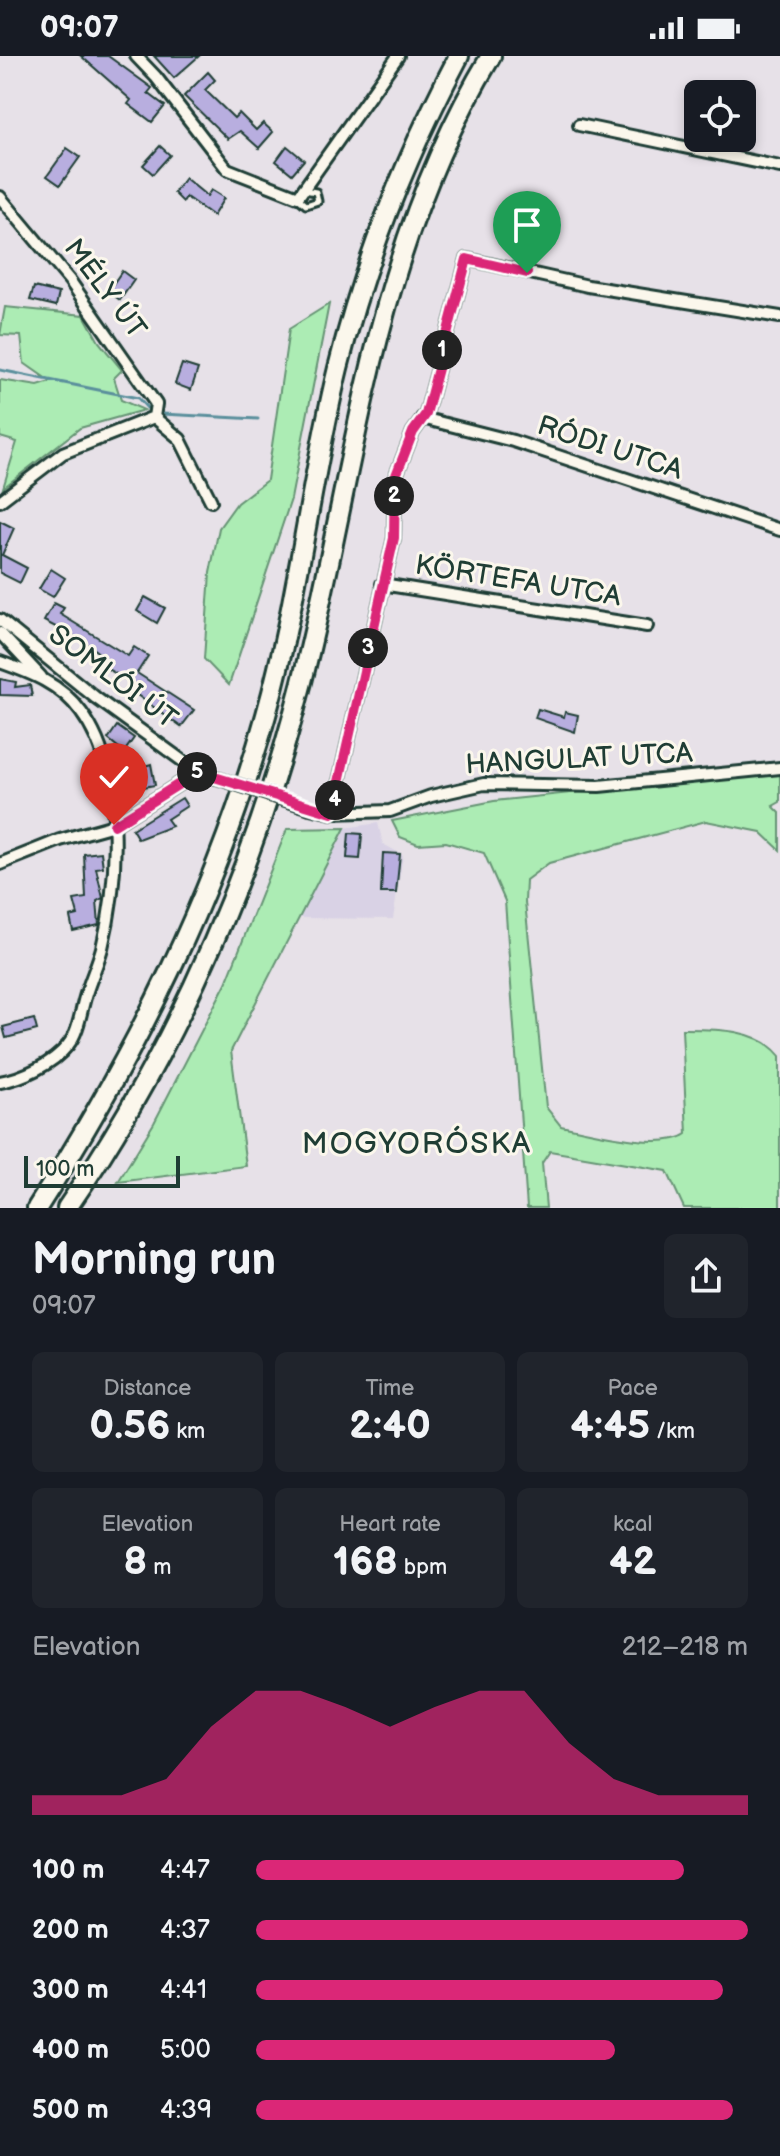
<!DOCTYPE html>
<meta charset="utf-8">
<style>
:root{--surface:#171b24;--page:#20242c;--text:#f1f3f6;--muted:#9ea1a6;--accent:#db2777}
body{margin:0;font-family:"Balsamiq Sans",sans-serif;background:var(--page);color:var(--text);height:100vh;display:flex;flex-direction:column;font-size:30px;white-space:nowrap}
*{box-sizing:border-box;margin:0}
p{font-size:26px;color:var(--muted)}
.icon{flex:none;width:44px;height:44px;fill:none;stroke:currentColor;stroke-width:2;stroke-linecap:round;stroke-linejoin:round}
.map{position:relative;height:1152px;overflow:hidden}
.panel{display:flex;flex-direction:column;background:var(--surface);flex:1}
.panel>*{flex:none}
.tools{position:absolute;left:684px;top:24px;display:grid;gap:16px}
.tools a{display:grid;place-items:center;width:72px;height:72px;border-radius:12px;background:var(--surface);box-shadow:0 4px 12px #0003;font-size:40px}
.scale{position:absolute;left:24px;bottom:20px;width:156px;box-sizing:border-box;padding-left:8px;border:4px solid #1f3d34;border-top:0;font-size:22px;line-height:28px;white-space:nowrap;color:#1f3d34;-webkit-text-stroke:6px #fbf7ec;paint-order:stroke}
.pin{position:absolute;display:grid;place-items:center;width:68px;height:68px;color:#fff;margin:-82px -34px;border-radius:50% 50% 50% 0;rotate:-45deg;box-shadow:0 0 8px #0007}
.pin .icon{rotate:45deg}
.km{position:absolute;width:40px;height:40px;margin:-20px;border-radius:50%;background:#222;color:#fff;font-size:22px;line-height:40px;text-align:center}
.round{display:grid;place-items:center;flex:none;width:84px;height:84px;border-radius:12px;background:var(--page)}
.overview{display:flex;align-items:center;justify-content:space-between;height:136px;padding:0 32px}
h1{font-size:44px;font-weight:600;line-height:60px}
.stats{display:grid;grid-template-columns:repeat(3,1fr);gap:12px;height:136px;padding:8px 32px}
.stats div{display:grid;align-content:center;border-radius:12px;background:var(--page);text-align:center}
.stats b{font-size:40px;font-weight:600}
.stats small{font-size:22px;font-weight:400}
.stats p{font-size:22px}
.chart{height:224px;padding:16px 32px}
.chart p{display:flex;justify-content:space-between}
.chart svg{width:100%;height:144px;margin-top:8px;fill:var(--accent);opacity:.7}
ul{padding:0 32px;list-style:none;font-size:26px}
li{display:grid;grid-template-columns:128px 96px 1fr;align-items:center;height:60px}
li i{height:20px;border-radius:10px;background:var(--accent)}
.status{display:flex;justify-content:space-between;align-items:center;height:56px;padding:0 40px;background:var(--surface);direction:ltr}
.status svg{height:22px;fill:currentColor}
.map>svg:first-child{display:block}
</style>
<div class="status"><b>09:07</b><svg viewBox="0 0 49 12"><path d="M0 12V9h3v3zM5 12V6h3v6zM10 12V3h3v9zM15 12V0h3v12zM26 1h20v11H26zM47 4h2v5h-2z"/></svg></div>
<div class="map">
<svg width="780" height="1152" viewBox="0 0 780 1152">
<rect width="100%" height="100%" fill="#e7e1e8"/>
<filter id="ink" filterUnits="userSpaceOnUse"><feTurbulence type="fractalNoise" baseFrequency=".0125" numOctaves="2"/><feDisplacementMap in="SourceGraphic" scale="16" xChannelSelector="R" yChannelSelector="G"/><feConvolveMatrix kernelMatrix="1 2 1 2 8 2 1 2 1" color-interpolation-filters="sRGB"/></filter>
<g filter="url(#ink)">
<path fill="#d9d2e5" d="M378,767L383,788L403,799L393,863L299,862L345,772Z"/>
<g fill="#acecb4" stroke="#669474" stroke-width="2">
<path d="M329,248L291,443L229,629L204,603L210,517L219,472L237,447L267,424L289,273Z"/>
<path d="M5,251L84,259L99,286L122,314L114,322L121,344L144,354L80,372L3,432L17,386L0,381V324L38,330L51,326L24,307L21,280L0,279Z"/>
<path d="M780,715V746L773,750L780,757V794L761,776L706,765L549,807L526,824L525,846L546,1051L561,1070C590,1076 663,1095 687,1078L682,973C714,973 758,972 780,1000V1152H684L667,1115L550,1095L542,1107L546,1152H527L505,845L484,797L446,786L418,788L400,781L392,765L494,745Z"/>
<path d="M345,772L231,995L246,1110L118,1126L154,1067L226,927L287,773Z"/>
</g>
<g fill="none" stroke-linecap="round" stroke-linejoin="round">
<g stroke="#5a8f9c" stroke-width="3">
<path d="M0,314L138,342L147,352"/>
<path d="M162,358L258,363"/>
</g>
</g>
<g fill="#b8aedf" stroke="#1f3d34" stroke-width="2">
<path d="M81,0H108L152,32L148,37L165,50L152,66L128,48L131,44Z"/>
<path d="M154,0H199L174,22Z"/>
<path d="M208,16L215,24L205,34L234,62L239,57L256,74L263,67L273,76L259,92L240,75L228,83L184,40Z"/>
<path d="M160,90L170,99L153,118L143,109Z"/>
<path d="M287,90L304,104L292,118L276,105Z"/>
<path d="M67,92L80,101L60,129L47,120Z"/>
<path d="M185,122L207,140L211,134L224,142L213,160L186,141L183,146L174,137Z"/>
<path d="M122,215L134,224L120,244L108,235Z"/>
<path d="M34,231L59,237L56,250L30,244Z"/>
<path d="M182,308L198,313L191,334L175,328Z"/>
<path d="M0,465L14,472L2,499L27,512L20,527L0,517Z"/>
<path d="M51,513L65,522L53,541L39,533Z"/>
<path d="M145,541L165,552L157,567L137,555Z"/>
<path d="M54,547L64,552L60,558L128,600L134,591L148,600L137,617L194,654L181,671L133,636L137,630L99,608L104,601L83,585L44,565Z"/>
<path d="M0,623L16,626L15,631L30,629L32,640L0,639Z"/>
<path d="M538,653L564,661L565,656L578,659L575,676L535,662Z"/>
<path d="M117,670L134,682L124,696L108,683Z"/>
<path d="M151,708L155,729L132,733L128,715Z"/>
<path d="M182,742L187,750L167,763L172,770L138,783L132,773Z"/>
<path d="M349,777L362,778L360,803L347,802Z"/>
<path d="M101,796L103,811L96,812L103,842L97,845L99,869L73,875L70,861L78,859L74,844L86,842L84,798Z"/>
<path d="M383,797L400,798L396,837H381Z"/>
<path d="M34,963L37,974L6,982L3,971Z"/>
</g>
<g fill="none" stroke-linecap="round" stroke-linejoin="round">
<defs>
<path id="lane" d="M298,142L306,149L318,145L316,136L304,134"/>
<g id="street">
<path d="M136,0L156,21L227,113L298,141L398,0"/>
<path d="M579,69L780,111"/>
<path d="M0,141L70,225L156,348L154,361L63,397L0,445"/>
<path d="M154,361L180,383L211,445"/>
<path d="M422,362L513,385L780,474"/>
<path d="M382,528L647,570"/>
<path d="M0,564L96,642L198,716L217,722"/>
<path d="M0,577L41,621"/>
<path d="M0,606C31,617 61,628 81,656C125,715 119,823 102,892C98,907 91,922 86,938C81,953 79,976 68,989C53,1008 23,1022 0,1026"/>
<path d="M310,752L332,757L390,755L431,740L484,728L599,730L780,712"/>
<path d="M332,757L394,482L395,422L413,376L426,358L467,203L588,230L780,261"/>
<path d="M0,808L60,784L114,769L198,716"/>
</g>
<g id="highway">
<path d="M37,1152C136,997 217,836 266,659C298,545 310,426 338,312C365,203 406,100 459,0"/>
<path d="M67,1152C181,986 263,793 309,597C359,387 376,191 491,0"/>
</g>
</defs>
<use href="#lane" stroke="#1f3d34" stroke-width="11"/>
<use href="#street" stroke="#1f3d34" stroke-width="16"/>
<use href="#highway" stroke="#1f3d34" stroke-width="24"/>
<use href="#lane" stroke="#fbf7ec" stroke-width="5"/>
<use href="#street" stroke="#fbf7ec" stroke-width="10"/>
<use href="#highway" stroke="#fbf7ec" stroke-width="18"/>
<defs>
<path id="street-bridge" d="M217,722L310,752"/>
</defs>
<use href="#street-bridge" stroke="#1f3d34" stroke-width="16" stroke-linecap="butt"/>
<use href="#street-bridge" stroke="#fbf7ec" stroke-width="10"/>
</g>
</g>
<g fill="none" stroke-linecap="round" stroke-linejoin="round" filter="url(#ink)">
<defs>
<path id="route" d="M114,769L198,716L332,757L394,482L395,422L413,376L426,358L467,203L527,217"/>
</defs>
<use href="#route" stroke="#fff" stroke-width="16"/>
<use href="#route" stroke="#db2777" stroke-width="10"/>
</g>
<g text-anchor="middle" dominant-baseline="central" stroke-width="6" stroke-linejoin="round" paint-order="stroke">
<g font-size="28" fill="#1f3d34" stroke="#fbf7ec">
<text transform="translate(105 233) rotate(53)">MÉLY ÚT</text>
<text transform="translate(610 392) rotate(18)">RÓDI UTCA</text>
<text transform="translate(518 525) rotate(9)">KÖRTEFA UTCA</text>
<text transform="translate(113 621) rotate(37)">SOMLÓI ÚT</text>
<text transform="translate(579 703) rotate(-3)">HANGULAT UTCA</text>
</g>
<g font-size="30" letter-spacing="2" fill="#1f3d34" stroke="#fbf7ec">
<text x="417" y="1088">MOGYORÓSKA</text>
</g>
</g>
</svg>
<div class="tools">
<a><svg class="icon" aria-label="locate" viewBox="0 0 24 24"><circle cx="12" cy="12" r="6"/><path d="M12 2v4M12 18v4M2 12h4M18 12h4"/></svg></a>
</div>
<div class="scale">100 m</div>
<div class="pin" style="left:527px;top:217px;background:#1e9e55"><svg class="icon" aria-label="arrive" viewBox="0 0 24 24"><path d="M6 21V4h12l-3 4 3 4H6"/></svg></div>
<div class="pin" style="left:114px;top:769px;background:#d93025"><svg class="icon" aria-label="check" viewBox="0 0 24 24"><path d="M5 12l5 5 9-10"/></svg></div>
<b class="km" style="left:442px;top:294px">1</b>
<b class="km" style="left:394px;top:440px">2</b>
<b class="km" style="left:368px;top:592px">3</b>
<b class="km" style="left:335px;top:744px">4</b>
<b class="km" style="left:197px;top:716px">5</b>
</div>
<section class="panel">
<div class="overview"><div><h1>Morning run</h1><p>09:07</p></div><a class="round"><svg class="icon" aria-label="share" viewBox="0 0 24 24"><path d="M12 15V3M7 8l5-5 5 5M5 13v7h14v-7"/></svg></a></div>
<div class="stats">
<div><p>Distance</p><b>0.56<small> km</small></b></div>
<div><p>Time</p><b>2:40</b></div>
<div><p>Pace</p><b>4:45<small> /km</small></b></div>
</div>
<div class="stats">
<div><p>Elevation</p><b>8<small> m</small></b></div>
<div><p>Heart rate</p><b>168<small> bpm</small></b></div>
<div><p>kcal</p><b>42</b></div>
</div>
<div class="chart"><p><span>Elevation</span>212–218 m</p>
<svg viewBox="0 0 160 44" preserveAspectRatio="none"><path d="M0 44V38L10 38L20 38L30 33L40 17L50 6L60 6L70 11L80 17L90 11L100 6L110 6L120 22L130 33L140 38L150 38L160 38V44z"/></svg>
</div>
<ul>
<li><b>100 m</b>4:47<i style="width:87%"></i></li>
<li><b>200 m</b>4:37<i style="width:100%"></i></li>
<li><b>300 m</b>4:41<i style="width:95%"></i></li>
<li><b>400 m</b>5:00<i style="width:73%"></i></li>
<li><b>500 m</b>4:39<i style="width:97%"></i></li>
</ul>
</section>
